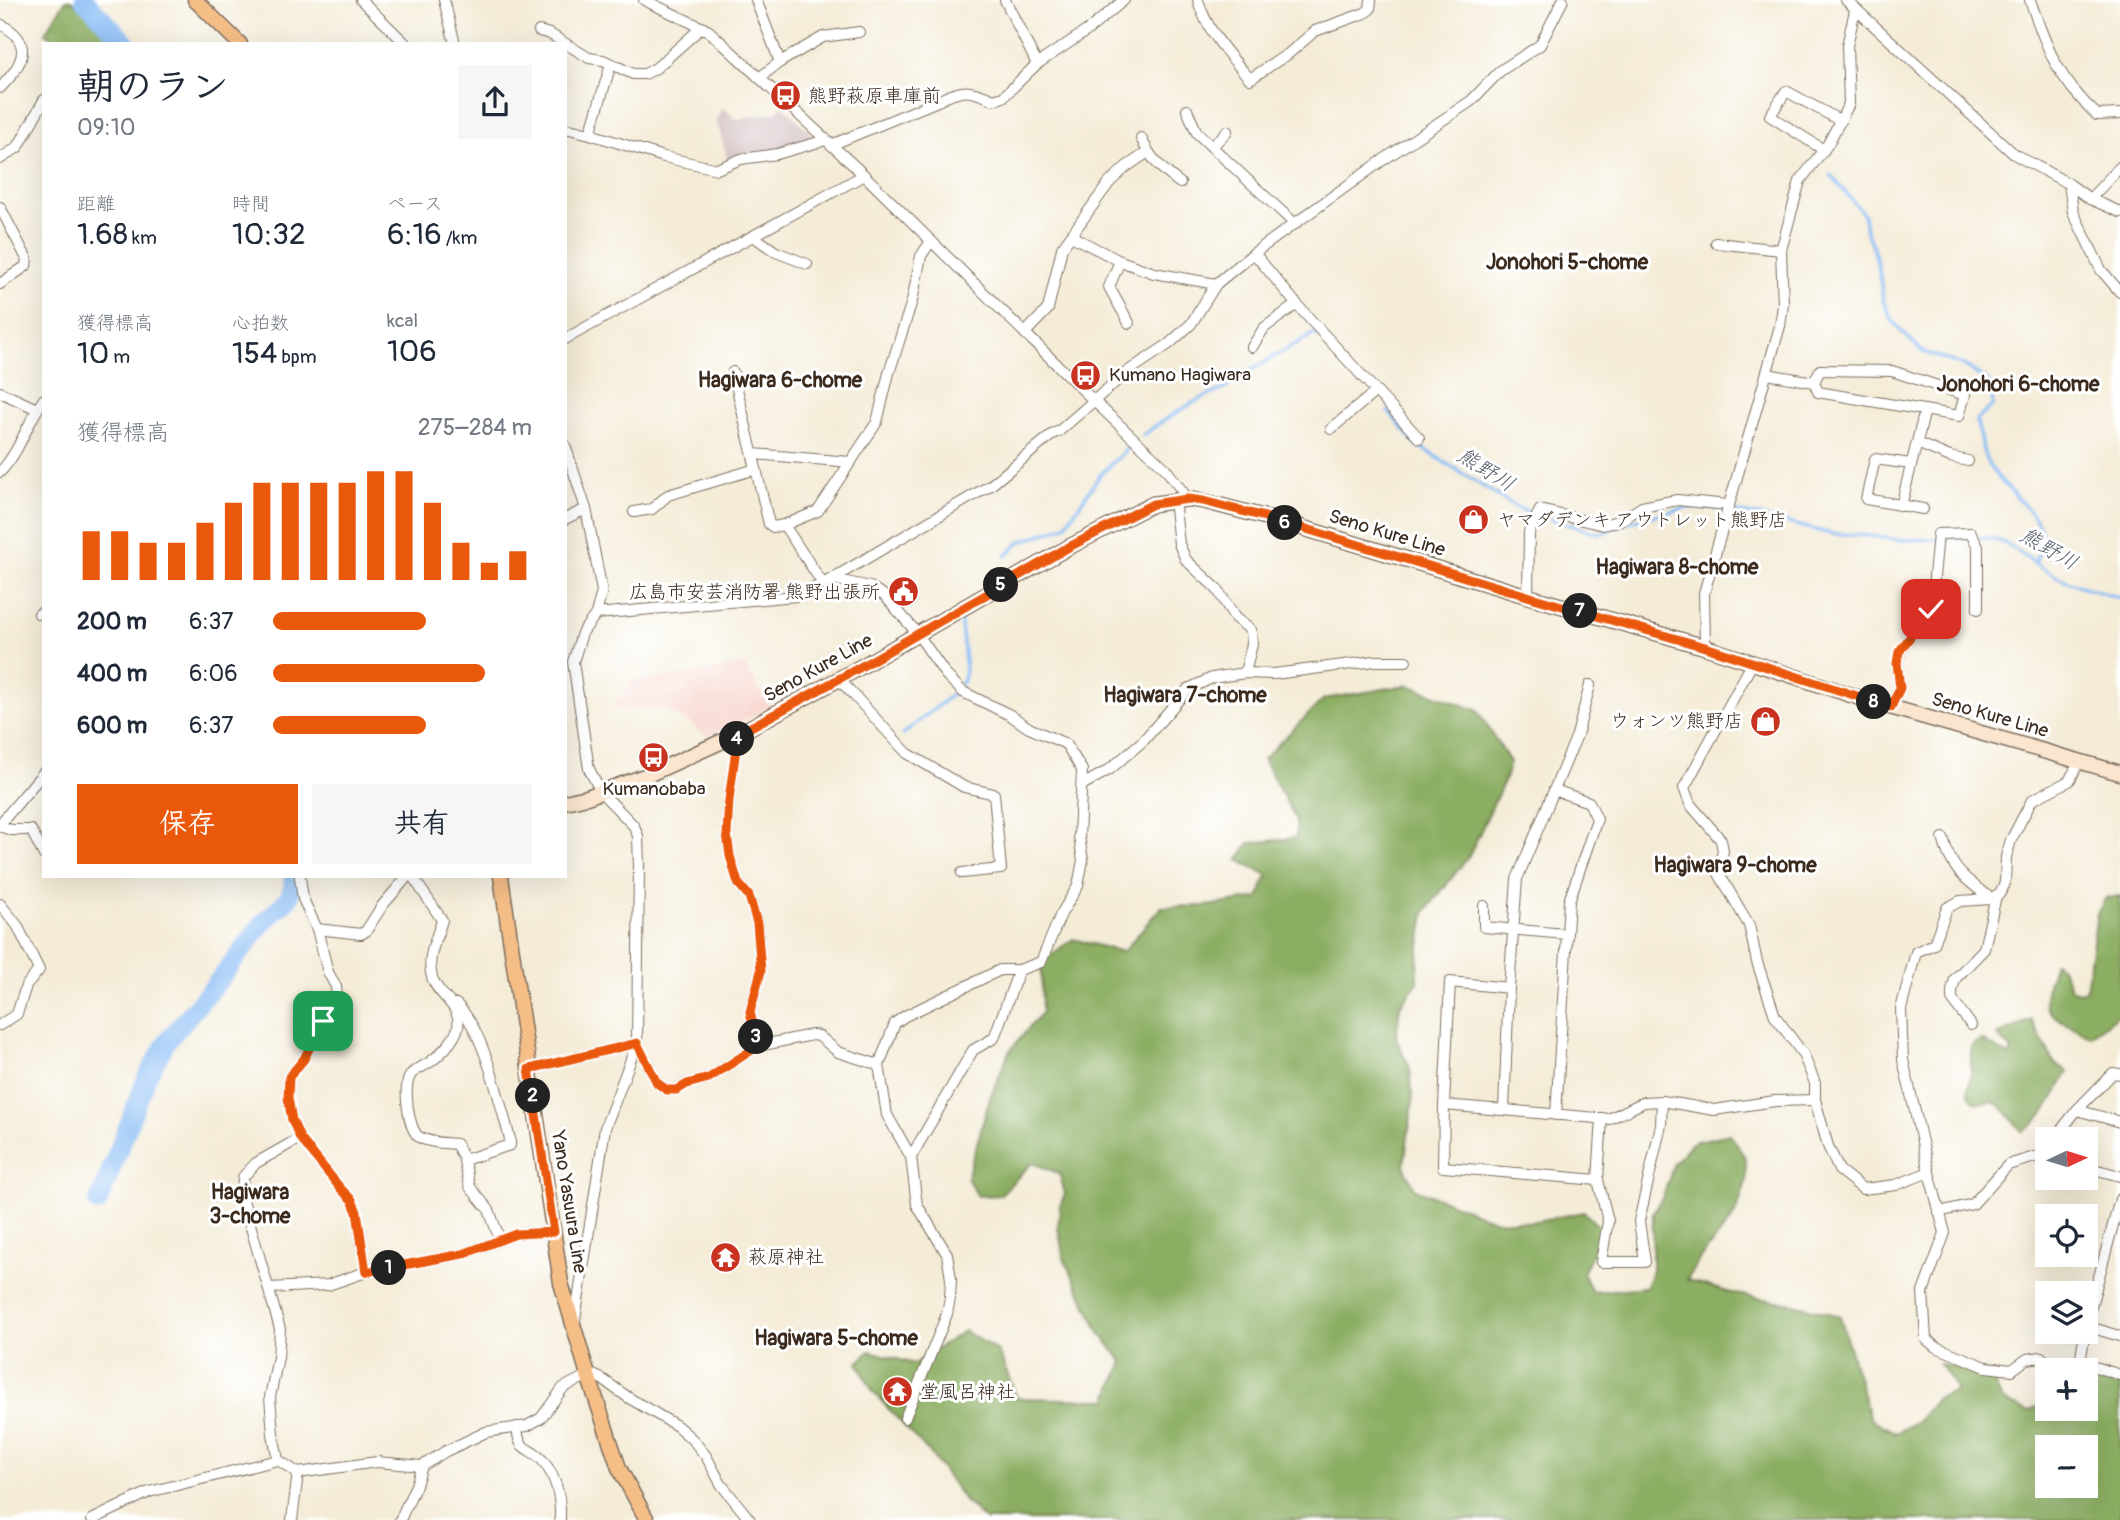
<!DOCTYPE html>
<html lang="ja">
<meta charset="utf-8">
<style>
:root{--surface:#fff;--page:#f6f6f7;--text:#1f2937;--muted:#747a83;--accent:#ea580c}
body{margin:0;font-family:Pangolin,"Klee One",sans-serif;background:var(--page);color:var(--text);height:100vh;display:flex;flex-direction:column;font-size:26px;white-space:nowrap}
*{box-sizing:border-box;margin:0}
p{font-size:23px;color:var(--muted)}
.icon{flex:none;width:38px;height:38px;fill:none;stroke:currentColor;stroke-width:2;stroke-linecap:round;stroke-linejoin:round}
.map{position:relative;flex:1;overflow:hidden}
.drawer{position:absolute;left:42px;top:42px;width:525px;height:836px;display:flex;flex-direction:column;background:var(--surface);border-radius:0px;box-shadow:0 7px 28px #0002}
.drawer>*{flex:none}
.needle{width:46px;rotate:86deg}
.buttons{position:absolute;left:2035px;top:1127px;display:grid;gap:14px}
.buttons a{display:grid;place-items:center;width:63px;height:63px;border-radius:0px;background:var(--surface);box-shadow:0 7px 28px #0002;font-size:35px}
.pin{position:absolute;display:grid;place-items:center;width:60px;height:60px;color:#fff;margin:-30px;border-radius:14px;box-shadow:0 4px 10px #0006}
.km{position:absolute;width:35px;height:35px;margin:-18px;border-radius:50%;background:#222;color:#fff;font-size:19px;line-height:35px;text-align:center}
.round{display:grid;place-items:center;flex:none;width:74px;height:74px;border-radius:0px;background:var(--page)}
.summary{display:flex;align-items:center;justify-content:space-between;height:119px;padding:0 35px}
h1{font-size:38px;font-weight:600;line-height:52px}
.figures{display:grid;grid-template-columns:repeat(3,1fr);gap:10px;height:119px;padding:7px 35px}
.figures div{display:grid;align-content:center}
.figures b{font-size:30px;font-weight:600}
.figures small{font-size:19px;font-weight:400}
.figures p{font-size:19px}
.chart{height:196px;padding:14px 35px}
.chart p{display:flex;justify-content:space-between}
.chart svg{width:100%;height:126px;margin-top:7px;stroke:var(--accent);stroke-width:6}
.action{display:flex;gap:14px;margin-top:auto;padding:14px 35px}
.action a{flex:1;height:80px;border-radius:0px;background:var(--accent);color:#fff;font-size:28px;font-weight:600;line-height:80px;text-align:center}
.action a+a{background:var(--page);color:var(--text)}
ul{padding:0 35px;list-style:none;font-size:23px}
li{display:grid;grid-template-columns:112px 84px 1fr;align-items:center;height:52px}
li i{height:18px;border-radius:9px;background:var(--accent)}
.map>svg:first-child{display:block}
</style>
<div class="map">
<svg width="2120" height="1520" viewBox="0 0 2120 1520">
<rect width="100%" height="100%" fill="#fff"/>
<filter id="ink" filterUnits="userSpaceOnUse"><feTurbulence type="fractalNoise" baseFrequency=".0143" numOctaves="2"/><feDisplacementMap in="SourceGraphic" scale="14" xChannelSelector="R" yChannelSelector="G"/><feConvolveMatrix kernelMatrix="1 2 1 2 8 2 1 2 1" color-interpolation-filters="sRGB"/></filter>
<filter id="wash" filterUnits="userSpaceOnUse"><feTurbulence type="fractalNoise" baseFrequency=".00686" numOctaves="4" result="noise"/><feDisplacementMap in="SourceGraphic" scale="28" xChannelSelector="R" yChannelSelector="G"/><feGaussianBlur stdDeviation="1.57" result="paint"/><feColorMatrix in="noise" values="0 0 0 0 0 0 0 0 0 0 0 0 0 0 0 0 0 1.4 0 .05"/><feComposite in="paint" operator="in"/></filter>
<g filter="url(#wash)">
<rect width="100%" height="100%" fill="#f4ecd7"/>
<path fill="#f7d1c9" d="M745,665L763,697L771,707L708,736L700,732L691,723L661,708H612L631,680L643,681Z"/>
<path fill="#d2bfc1" d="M782,105L812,134L810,141L775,151L745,154L728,162L716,119L723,108L736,119L776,112Z"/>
<g fill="#8bae62" stroke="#636c40" stroke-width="2" fill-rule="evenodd">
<path d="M66,0H71L116,39L118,44H61L45,33Z"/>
<path d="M1408,685L1477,710L1510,762L1505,779L1469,856L1425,912L1418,960V982L1400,1006L1396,1038L1410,1068L1413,1100L1404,1165L1415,1189L1494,1220L1531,1222L1584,1212L1603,1231L1583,1273L1592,1292L1646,1287L1652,1271L1653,1212L1663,1197L1674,1163L1693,1142L1730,1134L1746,1159V1181L1736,1214L1700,1258L1687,1280L1735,1294L1794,1304L1840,1316L1870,1419L1896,1433L1920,1419L1937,1398L1957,1391L1948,1375L1939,1364L1990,1374L2002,1400L2028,1412L2047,1402L2048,1409H2086V1378L2107,1375L2120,1387V1520H985L964,1500L933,1457L873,1392L858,1363L870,1351L914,1364L964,1331L998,1351L1017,1398L1107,1400L1123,1362L1100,1333L1064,1258L1058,1227L1060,1206L1065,1194L1059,1173L1032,1163L1000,1195L978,1196L967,1178L990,1098L1009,1052L1042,1012L1041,962L1073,939L1123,952L1161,907L1207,906L1258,898L1268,875L1238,860L1249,843L1296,838V820L1263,759L1324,699ZM2048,1447H2086V1486H2048Z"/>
<path d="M2120,896V1013L2091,1036C2078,1029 2044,1017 2045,1000C2045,988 2052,974 2055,962L2061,967L2071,989L2078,992L2086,990L2097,914L2105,899Z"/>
<path d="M2031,1020L2055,1064L2068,1072C2057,1090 2042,1124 2022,1131L2000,1105L1993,1102L1977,1103L1971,1098L1968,1091L1971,1073V1047L1974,1044L1982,1040L2009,1056L2012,1051L1997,1035Z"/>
</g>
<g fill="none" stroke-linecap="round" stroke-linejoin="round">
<g stroke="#87bbf5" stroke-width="3.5">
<path d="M1831,175L1864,215L1866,232L1873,246L1879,270L1883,300L1891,318L1902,332L1923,352L1966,366L1990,384L1993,405L1977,420C1979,435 1982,454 1990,467C2003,487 2035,510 2041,532C2043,542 2038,554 2035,564"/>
<path d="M1388,411L1417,445L1519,509L1600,534L1628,522L1686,508H1714L1763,517L1832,534L1861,535L1899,540L1988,538C2011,541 2028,561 2049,572C2070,584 2096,591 2120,598"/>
<path d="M1143,435L1164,420L1198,400L1226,388L1256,367L1315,333L1322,338"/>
<path d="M1006,556L1020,542L1065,526L1100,475L1133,443"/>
<path d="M961,684C970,669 961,639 961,621"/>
<path d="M902,735L955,692"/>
</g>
<g stroke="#87bbf5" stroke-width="19">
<path d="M84,0L127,44"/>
<path d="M98,1203L147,1077L167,1041L220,979L263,923L289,898L293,886V877"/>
</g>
</g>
</g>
<g filter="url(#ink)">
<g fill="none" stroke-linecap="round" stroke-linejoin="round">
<defs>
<g id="minor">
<path d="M361,0L406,44"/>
<path d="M444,0L455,44"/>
<path d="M644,0L709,31L864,175L1094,401L1165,468L1188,499"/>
<path d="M756,0L780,62"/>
<path d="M1005,0L1037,64"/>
<path d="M1198,0C1206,30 1230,56 1250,79L1288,54L1315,31L1365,13L1370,9L1371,0"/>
<path d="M1846,0L2014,154L2069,184L2090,199L2120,212"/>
<path d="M2030,0C2047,49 2057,78 2097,115L2120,114"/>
<path d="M0,24C36,42 22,66 0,88"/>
<path d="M539,31L550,34L589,58L603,60L633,74H645L656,68L702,27"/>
<path d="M759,78L780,62L823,37L859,32"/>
<path d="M1187,110L1197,133L1295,224"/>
<path d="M565,128L590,134L664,157L717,169L741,159L777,154L826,140"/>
<path d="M590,134L611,64"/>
<path d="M1141,138C1150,158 1162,170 1180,183"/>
<path d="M831,145L938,101C963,88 969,89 994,100L1003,97L1037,64L1088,30L1124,0"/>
<path d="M1212,147L1227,131"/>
<path d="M1824,150L1770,116L1786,91L1841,121"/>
<path d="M0,159L18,147L44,100"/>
<path d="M2069,184L2073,212L2101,270L2120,292"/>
<path d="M2090,199L2120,167"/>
<path d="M0,207L27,259L26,266L0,284"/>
<path d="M753,236L776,252L807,264"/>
<path d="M1071,236L1120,261L1154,273L1216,284"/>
<path d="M1716,243L1781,250"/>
<path d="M1254,253L1298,306L1419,438"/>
<path d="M1120,261L1109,287L1129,323"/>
<path d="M1025,333L1048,309L1062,248L1109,183L1126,167L1148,152"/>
<path d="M565,339L864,175"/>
<path d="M1252,347L1264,328L1297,304"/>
<path d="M733,372L769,524L773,527L784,525L818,511L877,422L889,373L912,301L921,256L931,241"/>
<path d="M1767,374L1814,382L1820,370L1892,371L1965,395L1959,416L1818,392L1814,382"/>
<path d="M0,392L37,409"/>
<path d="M1331,429L1375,392"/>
<path d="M1917,443L1950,457L1968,461"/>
<path d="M565,445L586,509L602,591L596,614L582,633L573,662L589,769L601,792L634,826L638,836L639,867L637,1043L605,1128L575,1320"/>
<path d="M753,454L851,462"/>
<path d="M1911,464L1875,459L1866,499L1923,509"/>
<path d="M0,472C20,452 27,422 44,399"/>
<path d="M1174,500L1179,544L1186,560L1217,589L1235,618L1251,630L1252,644L1245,673"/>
<path d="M1901,506L1925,410"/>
<path d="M634,512L652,509L668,495L756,469"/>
<path d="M565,519L586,509"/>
<path d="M784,525L823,584"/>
<path d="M833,579L870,587L885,596L917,633L946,675L963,692L1010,715L1029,728L1066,744L1082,770L1079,837L1083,860L1078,886L1061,914L1041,962L1019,970H1000L905,1016L895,1023L879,1065L887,1115L911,1157L917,1205L947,1254L951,1279L950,1298L947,1314L905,1418"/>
<path d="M1528,596L1529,532L1540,510L1603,525L1621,520L1642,507L1677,500L1728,505"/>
<path d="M39,614L44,611"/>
<path d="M596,614L796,596L823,584L991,485L1054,433L1058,432L1127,372L1169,344L1191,324L1216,284L1254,253L1383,160L1471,101L1500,71L1540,45L1563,0"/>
<path d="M1705,647L1704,593L1780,326L1783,305L1781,250L1800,181L1828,144L1849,104L1847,46L1855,10"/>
<path d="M1753,662L1684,788L1690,804L1721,840L1723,851L1718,872L1749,925L1757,962L1775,1016L1803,1054L1815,1083V1100L1828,1146L1839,1170L1863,1189L1896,1185L1929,1172"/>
<path d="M839,679L907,753L964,787L994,794L1001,869L962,873"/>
<path d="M1891,707L1900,688L1897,663L1900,652L1931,609L1938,534L1971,533L1978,547V609"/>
<path d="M738,734L729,800L727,834L730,856L738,883L749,896L757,923L761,971L750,1012L758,1046"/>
<path d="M1082,785L1109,770L1144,740L1188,689L1212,678L1245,673L1274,674L1375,661H1406"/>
<path d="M1554,790L1589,802L1597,819L1569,901L1556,1115"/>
<path d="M0,824L44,772"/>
<path d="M0,826L11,830H31L44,855"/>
<path d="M1943,838C1952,872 1965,878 1991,899"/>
<path d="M300,877L303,899L317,929L328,972L336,987L337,996L335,1003L323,1021L304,1059L289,1077L288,1098L292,1120L300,1138L341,1189L352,1200L357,1212L366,1272"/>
<path d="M413,877L442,920C437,938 426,957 432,977C437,996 462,1005 458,1027C455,1041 438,1057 427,1064C421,1068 413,1070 410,1076C403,1087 408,1129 419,1137C429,1143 445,1143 456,1144L463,1157L470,1187L489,1210L500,1240"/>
<path d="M0,904L17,925L39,970L26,986L17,1014L0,1025"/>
<path d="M1484,906V927L1566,934"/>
<path d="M317,929L361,934L366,931L382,906L407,877"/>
<path d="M1509,988L1450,982L1444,1105L1443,1167L1598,1180"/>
<path d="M456,1004C483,1027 500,1103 510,1139V1145L464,1160"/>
<path d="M1971,1025L1952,999V991L1955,979L1984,949L1996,896"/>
<path d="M637,1043L657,1083L667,1090H676L686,1084L709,1078L758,1046L812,1035L819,1036L838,1052L879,1065"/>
<path d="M529,1069L637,1043"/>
<path d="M1444,1105L1609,1119L1644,1102L1662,1101L1714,1110L1775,1101L1815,1100"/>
<path d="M1504,1110L1509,988L1517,879L1577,735L1590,685"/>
<path d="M2077,1110L2120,1122"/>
<path d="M1602,1118L1598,1180L1608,1221L1601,1262H1645L1639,1221L1661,1125L1662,1101"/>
<path d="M300,1138L256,1163L243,1177L242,1196L280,1329L278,1357L270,1397L273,1434L278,1460L298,1473L377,1462L422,1466L446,1451L486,1432L527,1426L541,1418L563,1388L588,1375H593L602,1379L629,1398L677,1426L693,1440L706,1456L721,1484L750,1520"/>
<path d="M2054,1139L2077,1110L2113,1073L2120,1074"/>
<path d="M911,1157L973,1050L994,1038L1019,970"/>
<path d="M2086,1167L2120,1176"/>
<path d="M1939,1212L1973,1204L2008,1165L2041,1155L2048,1157"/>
<path d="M269,1288L328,1285L366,1272L463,1254L516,1234L554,1232"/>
<path d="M2086,1325L2120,1199"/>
<path d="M2086,1326L2120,1336"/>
<path d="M2080,1362L2120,1375"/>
<path d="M2056,1370L2041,1357L2027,1359L2012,1370L1986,1367L1936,1347L1926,1339L1923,1292L1945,1233L1929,1172L1903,1060L1901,1009L1916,952L1934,944L1947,908L1960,901L1991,899L2000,893L2005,883L2006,857L2011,840L2032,800L2069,781L2080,761"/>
<path d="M2073,1370L2080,1362L2085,1332"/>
<path d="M517,1427C519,1454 529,1445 543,1461C557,1478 561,1498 560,1520"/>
<path d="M92,1520L149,1492L278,1460"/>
<path d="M292,1520L298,1473"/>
<path d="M400,1520L416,1485L422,1466"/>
</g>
<path id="secondary" d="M565,802L587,797L650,774L738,734L857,669L1067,548L1153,504L1188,499L1203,501L1280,521L1534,598L1705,647L1869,701L2120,773"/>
<g id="primary">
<path d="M195,0L240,44"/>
<path d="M501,877L561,1283L588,1375L619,1468L647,1520"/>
</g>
</defs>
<use href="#minor" stroke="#7c6e5f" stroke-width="12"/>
<use href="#secondary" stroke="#7c6e5f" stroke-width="17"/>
<use href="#primary" stroke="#7c6e5f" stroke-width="17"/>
<use href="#minor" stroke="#fff" stroke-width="10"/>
<use href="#secondary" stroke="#fbe5cf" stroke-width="14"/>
<use href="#primary" stroke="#f6be87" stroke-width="14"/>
</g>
</g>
<g fill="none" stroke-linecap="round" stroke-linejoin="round" filter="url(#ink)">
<defs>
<path id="route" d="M323,1021L304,1059L289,1077L288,1098L292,1120L300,1138L341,1189L352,1200L357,1212L366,1272L463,1254L516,1234L554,1232L529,1069L637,1043L657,1083L667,1090H677L687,1084L709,1078L758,1046L750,1012L761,971L757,923L749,896L738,883L730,856L727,834L729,800L738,734L857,669L1067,548L1153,504L1188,499L1203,501L1280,521L1534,598L1705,647L1891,707L1900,688L1897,663L1899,652L1931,609"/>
</defs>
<use href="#route" stroke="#fff" stroke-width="14"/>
<use href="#route" stroke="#ea580c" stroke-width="9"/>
</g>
<defs>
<symbol id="bus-disc" viewBox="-11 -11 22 22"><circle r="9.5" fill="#c8321e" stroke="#fff"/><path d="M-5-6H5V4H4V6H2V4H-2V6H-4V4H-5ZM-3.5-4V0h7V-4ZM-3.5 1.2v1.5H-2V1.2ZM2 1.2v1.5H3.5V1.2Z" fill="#fff"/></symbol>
<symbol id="shop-disc" viewBox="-11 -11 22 22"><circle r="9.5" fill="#c8321e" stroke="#fff"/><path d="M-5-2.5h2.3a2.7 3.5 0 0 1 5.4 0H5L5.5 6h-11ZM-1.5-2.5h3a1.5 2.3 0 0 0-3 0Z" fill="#fff"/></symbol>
<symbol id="civic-disc" viewBox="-11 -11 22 22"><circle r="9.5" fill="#c8321e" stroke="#fff"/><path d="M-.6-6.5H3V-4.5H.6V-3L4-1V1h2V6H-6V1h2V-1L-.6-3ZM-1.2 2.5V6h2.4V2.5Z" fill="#fff"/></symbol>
<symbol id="temple-disc" viewBox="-11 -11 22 22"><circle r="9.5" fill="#c8321e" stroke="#fff"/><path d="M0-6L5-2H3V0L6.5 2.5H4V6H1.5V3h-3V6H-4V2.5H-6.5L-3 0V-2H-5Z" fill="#fff"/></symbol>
</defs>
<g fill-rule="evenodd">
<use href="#bus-disc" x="768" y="78" width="35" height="35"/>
<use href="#bus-disc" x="1068" y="358" width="35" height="35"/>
<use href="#shop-disc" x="1456" y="502" width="35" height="35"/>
<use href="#civic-disc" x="886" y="574" width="35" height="35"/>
<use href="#shop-disc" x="1748" y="704" width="35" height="35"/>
<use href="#bus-disc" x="636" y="740" width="35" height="35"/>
<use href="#temple-disc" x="708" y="1240" width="35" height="35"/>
<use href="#temple-disc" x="880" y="1374" width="35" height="35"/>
</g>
<g text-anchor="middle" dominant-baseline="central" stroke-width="6" stroke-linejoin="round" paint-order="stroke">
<g font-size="19" fill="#3b2a1e" stroke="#fff" text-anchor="start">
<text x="808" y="96">熊野萩原車庫前</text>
<text x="1109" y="375">Kumano Hagiwara</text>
<text x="1497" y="520">ヤマダデンキ アウトレット熊野店</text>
<text x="880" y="592" text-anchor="end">広島市安芸消防署 熊野出張所</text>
<text x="1743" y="721" text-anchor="end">ウォンツ熊野店</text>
<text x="654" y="789" text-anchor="middle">Kumanobaba</text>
<text x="748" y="1257">萩原神社</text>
<text x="920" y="1392">堂風呂神社</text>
</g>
<g font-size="19" fill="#3b2a1e" stroke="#fff">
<text transform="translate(1387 533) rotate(17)">Seno Kure Line</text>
<text transform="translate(818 668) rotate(-29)">Seno Kure Line</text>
<text transform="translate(1990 715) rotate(16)">Seno Kure Line</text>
<text transform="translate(569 1202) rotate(81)">Yano Yasuura Line</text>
</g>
<g font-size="21" font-weight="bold" fill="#3b2a1e" stroke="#fff">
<text x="1567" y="262">Jonohori 5-chome</text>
<text x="780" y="380">Hagiwara 6-chome</text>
<text x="2018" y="384">Jonohori 6-chome</text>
<text x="1677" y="567">Hagiwara 8-chome</text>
<text x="1185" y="695">Hagiwara 7-chome</text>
<text x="1735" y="865">Hagiwara 9-chome</text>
<text x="250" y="1192">Hagiwara<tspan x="250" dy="24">3-chome</tspan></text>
<text x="836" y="1338">Hagiwara 5-chome</text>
</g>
<g font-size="21" font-style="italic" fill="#565d69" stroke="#fff">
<text transform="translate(1486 470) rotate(32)">熊野川</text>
<text transform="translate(2049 549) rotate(30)">熊野川</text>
</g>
</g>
</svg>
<div class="buttons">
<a><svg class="needle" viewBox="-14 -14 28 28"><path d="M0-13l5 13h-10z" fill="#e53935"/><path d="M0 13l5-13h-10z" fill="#747a83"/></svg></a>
<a><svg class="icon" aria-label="locate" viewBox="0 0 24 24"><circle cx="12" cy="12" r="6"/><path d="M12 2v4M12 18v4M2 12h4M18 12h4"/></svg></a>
<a><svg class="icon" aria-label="layers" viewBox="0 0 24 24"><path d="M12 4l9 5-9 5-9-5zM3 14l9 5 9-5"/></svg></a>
<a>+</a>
<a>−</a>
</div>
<div class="pin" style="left:323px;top:1021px;background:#1e9e55"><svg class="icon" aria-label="arrive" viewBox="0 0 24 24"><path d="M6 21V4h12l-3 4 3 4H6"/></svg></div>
<div class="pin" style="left:1931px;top:609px;background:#d93025"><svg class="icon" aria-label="check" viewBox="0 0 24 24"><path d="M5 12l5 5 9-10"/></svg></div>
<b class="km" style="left:389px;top:1268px">1</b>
<b class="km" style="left:533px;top:1096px">2</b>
<b class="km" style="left:756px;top:1037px">3</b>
<b class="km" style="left:737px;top:739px">4</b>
<b class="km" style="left:1001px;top:585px">5</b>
<b class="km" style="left:1285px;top:523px">6</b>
<b class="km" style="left:1580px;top:611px">7</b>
<b class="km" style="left:1874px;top:702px">8</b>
<section class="drawer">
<div class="summary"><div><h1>朝のラン</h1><p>09:10</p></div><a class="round"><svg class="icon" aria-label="share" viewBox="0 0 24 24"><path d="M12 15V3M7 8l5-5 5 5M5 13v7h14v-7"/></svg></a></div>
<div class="figures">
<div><p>距離</p><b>1.68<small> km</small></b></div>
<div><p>時間</p><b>10:32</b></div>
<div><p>ペース</p><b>6:16<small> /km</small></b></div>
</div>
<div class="figures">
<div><p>獲得標高</p><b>10<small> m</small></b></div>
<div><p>心拍数</p><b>154<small> bpm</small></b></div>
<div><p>kcal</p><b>106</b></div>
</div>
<div class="chart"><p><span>獲得標高</span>275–284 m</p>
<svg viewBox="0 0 160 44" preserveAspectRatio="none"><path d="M5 44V27M15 44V27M25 44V31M35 44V31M45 44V24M55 44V17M65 44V10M75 44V10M85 44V10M95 44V10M105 44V6M115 44V6M125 44V17M135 44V31M145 44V38M155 44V34"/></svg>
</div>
<ul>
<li><b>200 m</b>6:37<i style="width:59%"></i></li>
<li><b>400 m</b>6:06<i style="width:82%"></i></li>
<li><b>600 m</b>6:37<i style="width:59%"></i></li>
</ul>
<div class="action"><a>保存</a><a>共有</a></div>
</section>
</div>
